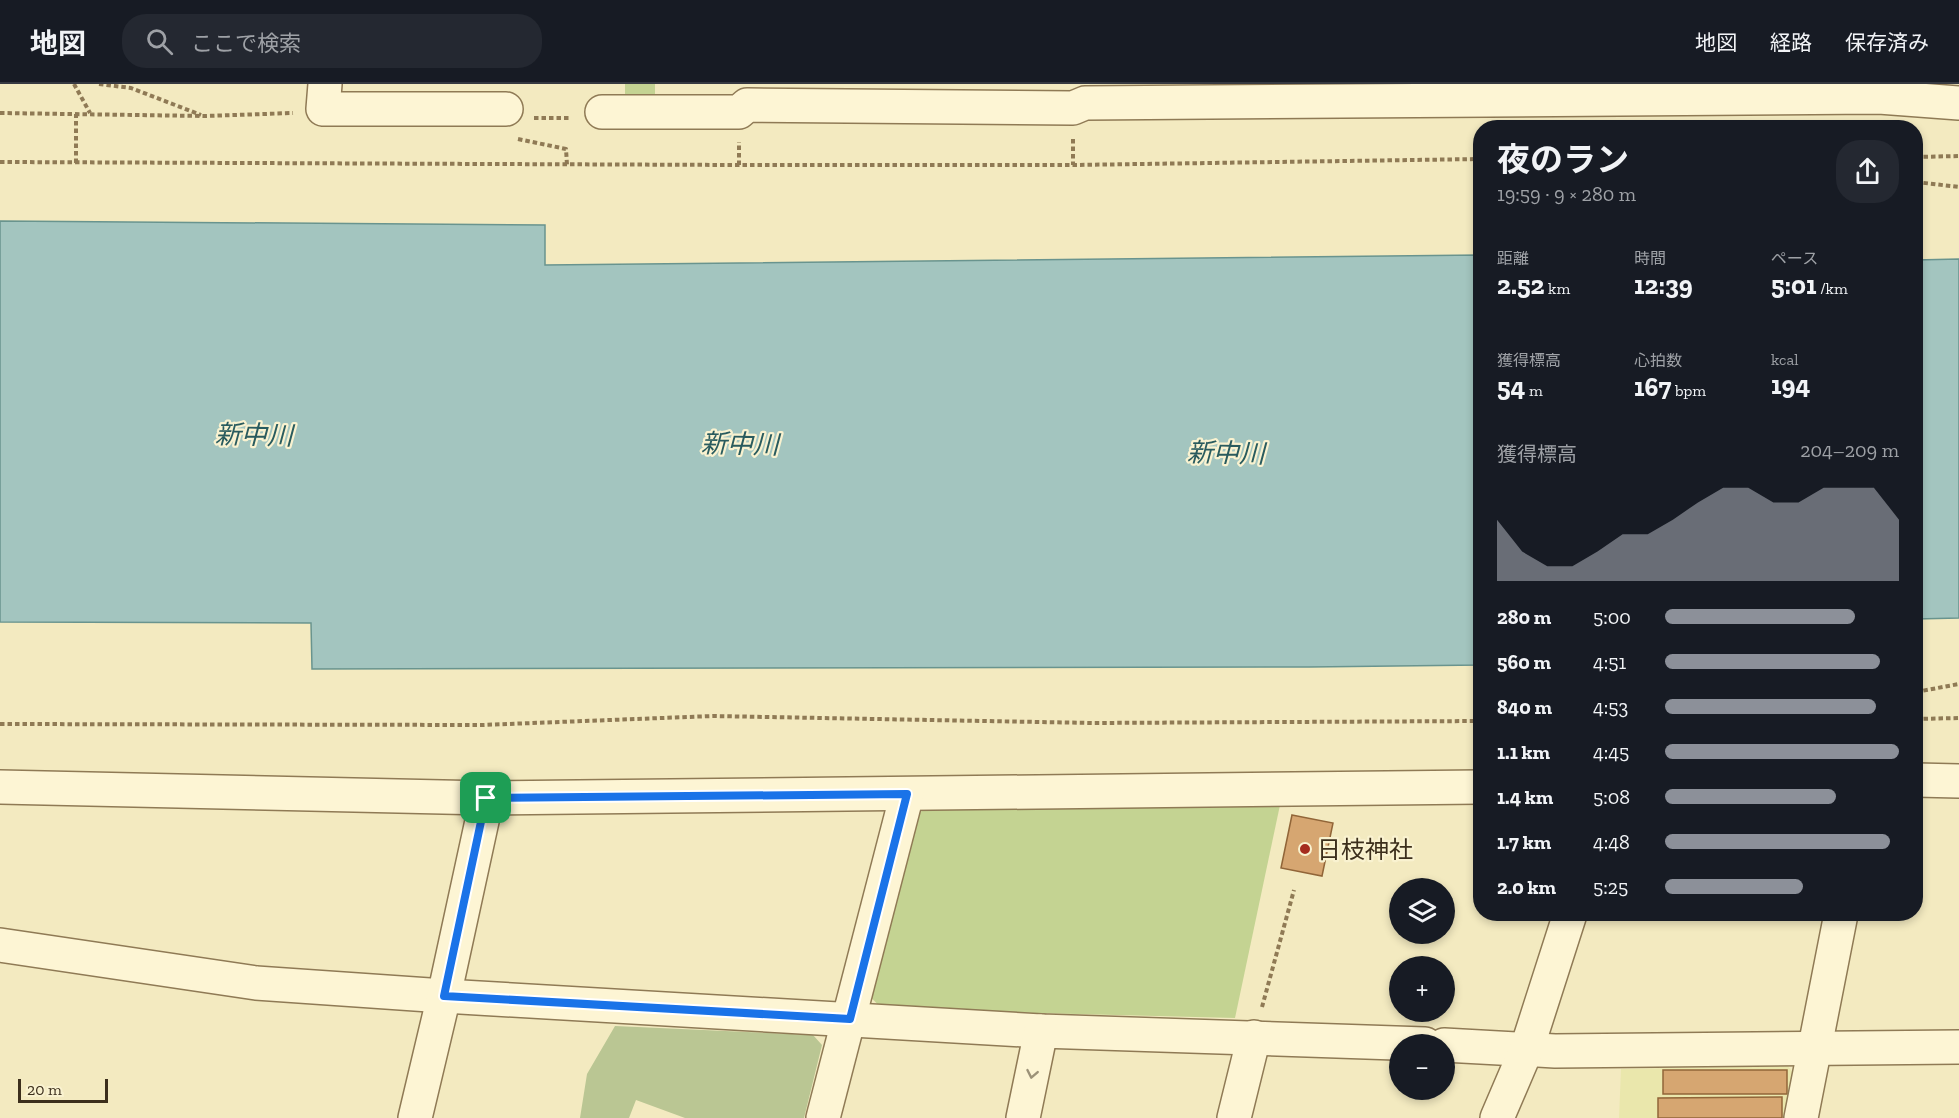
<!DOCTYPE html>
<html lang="ja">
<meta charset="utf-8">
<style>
:root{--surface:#171b24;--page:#242831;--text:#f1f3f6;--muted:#9ea1a6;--line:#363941;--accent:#8c9099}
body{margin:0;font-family:"Zilla Slab","Noto Sans JP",serif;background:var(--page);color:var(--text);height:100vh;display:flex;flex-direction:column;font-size:22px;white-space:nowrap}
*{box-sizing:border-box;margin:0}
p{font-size:20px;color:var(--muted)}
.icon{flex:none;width:33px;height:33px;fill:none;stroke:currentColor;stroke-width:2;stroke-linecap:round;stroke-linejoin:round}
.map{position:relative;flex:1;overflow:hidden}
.side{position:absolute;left:1473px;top:36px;width:450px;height:801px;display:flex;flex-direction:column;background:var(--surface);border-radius:24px;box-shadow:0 3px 9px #0003}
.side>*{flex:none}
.buttons{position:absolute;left:1389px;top:794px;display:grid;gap:12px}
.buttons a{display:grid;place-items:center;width:66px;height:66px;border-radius:50%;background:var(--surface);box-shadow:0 3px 9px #0003;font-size:30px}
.scale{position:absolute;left:18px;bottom:15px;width:90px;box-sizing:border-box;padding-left:6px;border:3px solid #3c2f1c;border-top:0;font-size:16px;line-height:21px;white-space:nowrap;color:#3c2f1c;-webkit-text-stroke:4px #f9f2d0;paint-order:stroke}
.pin{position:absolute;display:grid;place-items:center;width:51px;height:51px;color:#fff;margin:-26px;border-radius:12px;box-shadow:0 3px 9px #0006}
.round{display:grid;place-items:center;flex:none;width:63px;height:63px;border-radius:24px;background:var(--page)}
.summary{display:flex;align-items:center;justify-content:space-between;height:102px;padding:0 24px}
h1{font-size:33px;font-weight:700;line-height:45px}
.metrics{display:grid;grid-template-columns:repeat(3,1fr);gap:9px;height:102px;padding:6px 24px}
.metrics div{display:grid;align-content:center}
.metrics b{font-size:26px;font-weight:700}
.metrics small{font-size:16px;font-weight:400}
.metrics p{font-size:16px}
.chart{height:168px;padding:12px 24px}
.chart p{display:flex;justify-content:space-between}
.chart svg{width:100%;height:108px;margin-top:6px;fill:var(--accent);opacity:.7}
ul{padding:0 24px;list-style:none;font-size:20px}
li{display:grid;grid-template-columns:96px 72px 1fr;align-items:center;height:45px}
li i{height:15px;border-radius:8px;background:var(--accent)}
header{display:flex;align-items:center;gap:36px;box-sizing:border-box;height:84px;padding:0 30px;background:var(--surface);border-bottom:2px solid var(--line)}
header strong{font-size:28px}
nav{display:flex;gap:33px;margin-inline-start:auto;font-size:21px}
.search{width:420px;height:54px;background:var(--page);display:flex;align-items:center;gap:15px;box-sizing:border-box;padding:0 21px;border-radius:24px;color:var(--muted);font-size:22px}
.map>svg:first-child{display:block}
</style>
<header>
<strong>地図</strong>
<div class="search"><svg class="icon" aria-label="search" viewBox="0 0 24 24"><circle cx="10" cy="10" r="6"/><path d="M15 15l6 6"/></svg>ここで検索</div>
<nav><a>地図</a><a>経路</a><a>保存済み</a></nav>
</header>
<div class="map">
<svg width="1959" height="1034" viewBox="0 0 1959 1034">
<rect width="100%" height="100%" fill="#f3eac0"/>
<path fill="#eae7ac" d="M1788,982L1794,990L1785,1034H1619L1621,985Z"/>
<g fill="#c4d392">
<path d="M553,0H655V12H625V0Z"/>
<path d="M928,720L1280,721L1235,934L882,925L866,908L911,739Z"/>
</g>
<path fill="#bac693" d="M615,942L813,951L822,961L804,1034H685L636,1016L629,1034H580L587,990Z"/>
<g fill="#a3c5bf" stroke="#69948e" stroke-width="1.5">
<path d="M0,137L545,141V181L1480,171V581L1309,583L312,585L311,539L0,538Z"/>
<path d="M1959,175V534L1916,535V176Z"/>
</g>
<g fill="#d6a671" stroke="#916538" stroke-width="1.5">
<path d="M1292,731L1333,739L1322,792L1281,784Z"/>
<rect x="1663" y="986" width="124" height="24"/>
<path d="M1782,1013V1034H1658V1014Z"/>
</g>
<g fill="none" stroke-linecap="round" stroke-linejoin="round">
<defs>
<g id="minor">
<path d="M325,0L323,25H506"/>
<path d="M602,28H739L747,21L1073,24L1085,19L1879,13L1959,19"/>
<path d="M1916,696L1959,697"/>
<path d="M0,703L487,714L1480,703"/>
<path d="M0,861L256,899L444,912L1041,947L1425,960"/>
<path d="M1444,961L1555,967L1959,963"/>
<path d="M415,1034L444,912L487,714"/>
<path d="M823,1034L907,710"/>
<path d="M1023,1034L1041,947"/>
<path d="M1234,1034L1254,953"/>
<path d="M1497,1034L1527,964L1570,830"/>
<path d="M1801,1034L1841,830"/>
</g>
</defs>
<use href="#minor" stroke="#8f7a55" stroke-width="36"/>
<g stroke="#8f7a55" stroke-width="4" stroke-dasharray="4.5 3" stroke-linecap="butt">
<path d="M74,0L90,29"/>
<path d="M99,0L131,4L201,31"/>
<path d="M0,29L204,32L293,29"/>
<path d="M534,34H571"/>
<path d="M518,55L566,65L567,81"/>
<path d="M1073,55V81"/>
<path d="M1916,73L1959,72"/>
<path d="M0,78L739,81H1073L1480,75"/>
<path d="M76,79V30"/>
<path d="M739,81V58"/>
<path d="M1916,98L1959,103"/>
<path d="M1916,608L1959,600"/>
<path d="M1916,635L1959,634"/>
<path d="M0,640L482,641L713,632L1093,639L1480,637"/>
<path d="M1262,923L1294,806"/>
</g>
<use href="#minor" stroke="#fdf5d4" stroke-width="33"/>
</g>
<defs><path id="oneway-chevron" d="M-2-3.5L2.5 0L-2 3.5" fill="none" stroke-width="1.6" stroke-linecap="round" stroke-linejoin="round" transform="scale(1.5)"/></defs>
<use stroke="#9c9278" href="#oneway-chevron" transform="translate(1032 990) rotate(101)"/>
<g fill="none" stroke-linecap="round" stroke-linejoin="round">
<defs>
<path id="route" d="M907,710L850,935L444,912L486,714Z"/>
</defs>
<use href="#route" stroke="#fff" stroke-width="12"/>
<use href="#route" stroke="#1a73e8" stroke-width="8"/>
</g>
<circle fill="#a52c1e" stroke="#f9f2d0" stroke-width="2" cx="1305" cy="765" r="6"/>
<g text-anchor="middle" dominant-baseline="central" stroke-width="4.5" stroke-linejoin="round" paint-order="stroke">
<g font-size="24" fill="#3c2f1c" stroke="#f9f2d0" text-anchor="start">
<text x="1317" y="765">日枝神社</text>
</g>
<g font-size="26" font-style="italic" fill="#295b5e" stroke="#f9f2d0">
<text transform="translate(254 351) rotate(1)">新中川</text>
<text transform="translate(740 360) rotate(1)">新中川</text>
<text transform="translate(1226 369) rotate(1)">新中川</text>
</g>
</g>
</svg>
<div class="buttons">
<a><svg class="icon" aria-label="layers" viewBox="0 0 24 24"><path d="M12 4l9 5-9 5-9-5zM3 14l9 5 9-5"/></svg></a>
<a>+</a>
<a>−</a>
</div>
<div class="scale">20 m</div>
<div class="pin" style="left:486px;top:714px;background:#1e9e55"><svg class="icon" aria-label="arrive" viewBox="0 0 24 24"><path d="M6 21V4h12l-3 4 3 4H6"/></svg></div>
<section class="side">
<div class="summary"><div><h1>夜のラン</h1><p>19:59 · 9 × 280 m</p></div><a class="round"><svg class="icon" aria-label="share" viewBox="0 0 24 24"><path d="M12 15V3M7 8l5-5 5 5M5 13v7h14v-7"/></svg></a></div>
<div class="metrics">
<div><p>距離</p><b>2.52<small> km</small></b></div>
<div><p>時間</p><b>12:39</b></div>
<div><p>ペース</p><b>5:01<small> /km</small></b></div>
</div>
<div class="metrics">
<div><p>獲得標高</p><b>54<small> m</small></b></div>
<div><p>心拍数</p><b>167<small> bpm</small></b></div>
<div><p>kcal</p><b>194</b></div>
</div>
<div class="chart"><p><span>獲得標高</span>204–209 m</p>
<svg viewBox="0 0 160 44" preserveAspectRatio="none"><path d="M0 44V19L10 32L20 38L30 38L40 32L50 25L60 25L70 19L80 12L90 6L100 6L110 12L120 12L130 6L140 6L150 6L160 19V44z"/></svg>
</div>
<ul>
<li><b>280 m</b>5:00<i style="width:81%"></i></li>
<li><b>560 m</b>4:51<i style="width:92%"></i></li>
<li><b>840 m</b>4:53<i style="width:90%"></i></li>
<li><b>1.1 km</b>4:45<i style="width:100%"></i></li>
<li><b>1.4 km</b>5:08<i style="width:73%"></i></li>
<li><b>1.7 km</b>4:48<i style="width:96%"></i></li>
<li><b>2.0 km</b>5:25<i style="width:59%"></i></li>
</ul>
</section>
</div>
